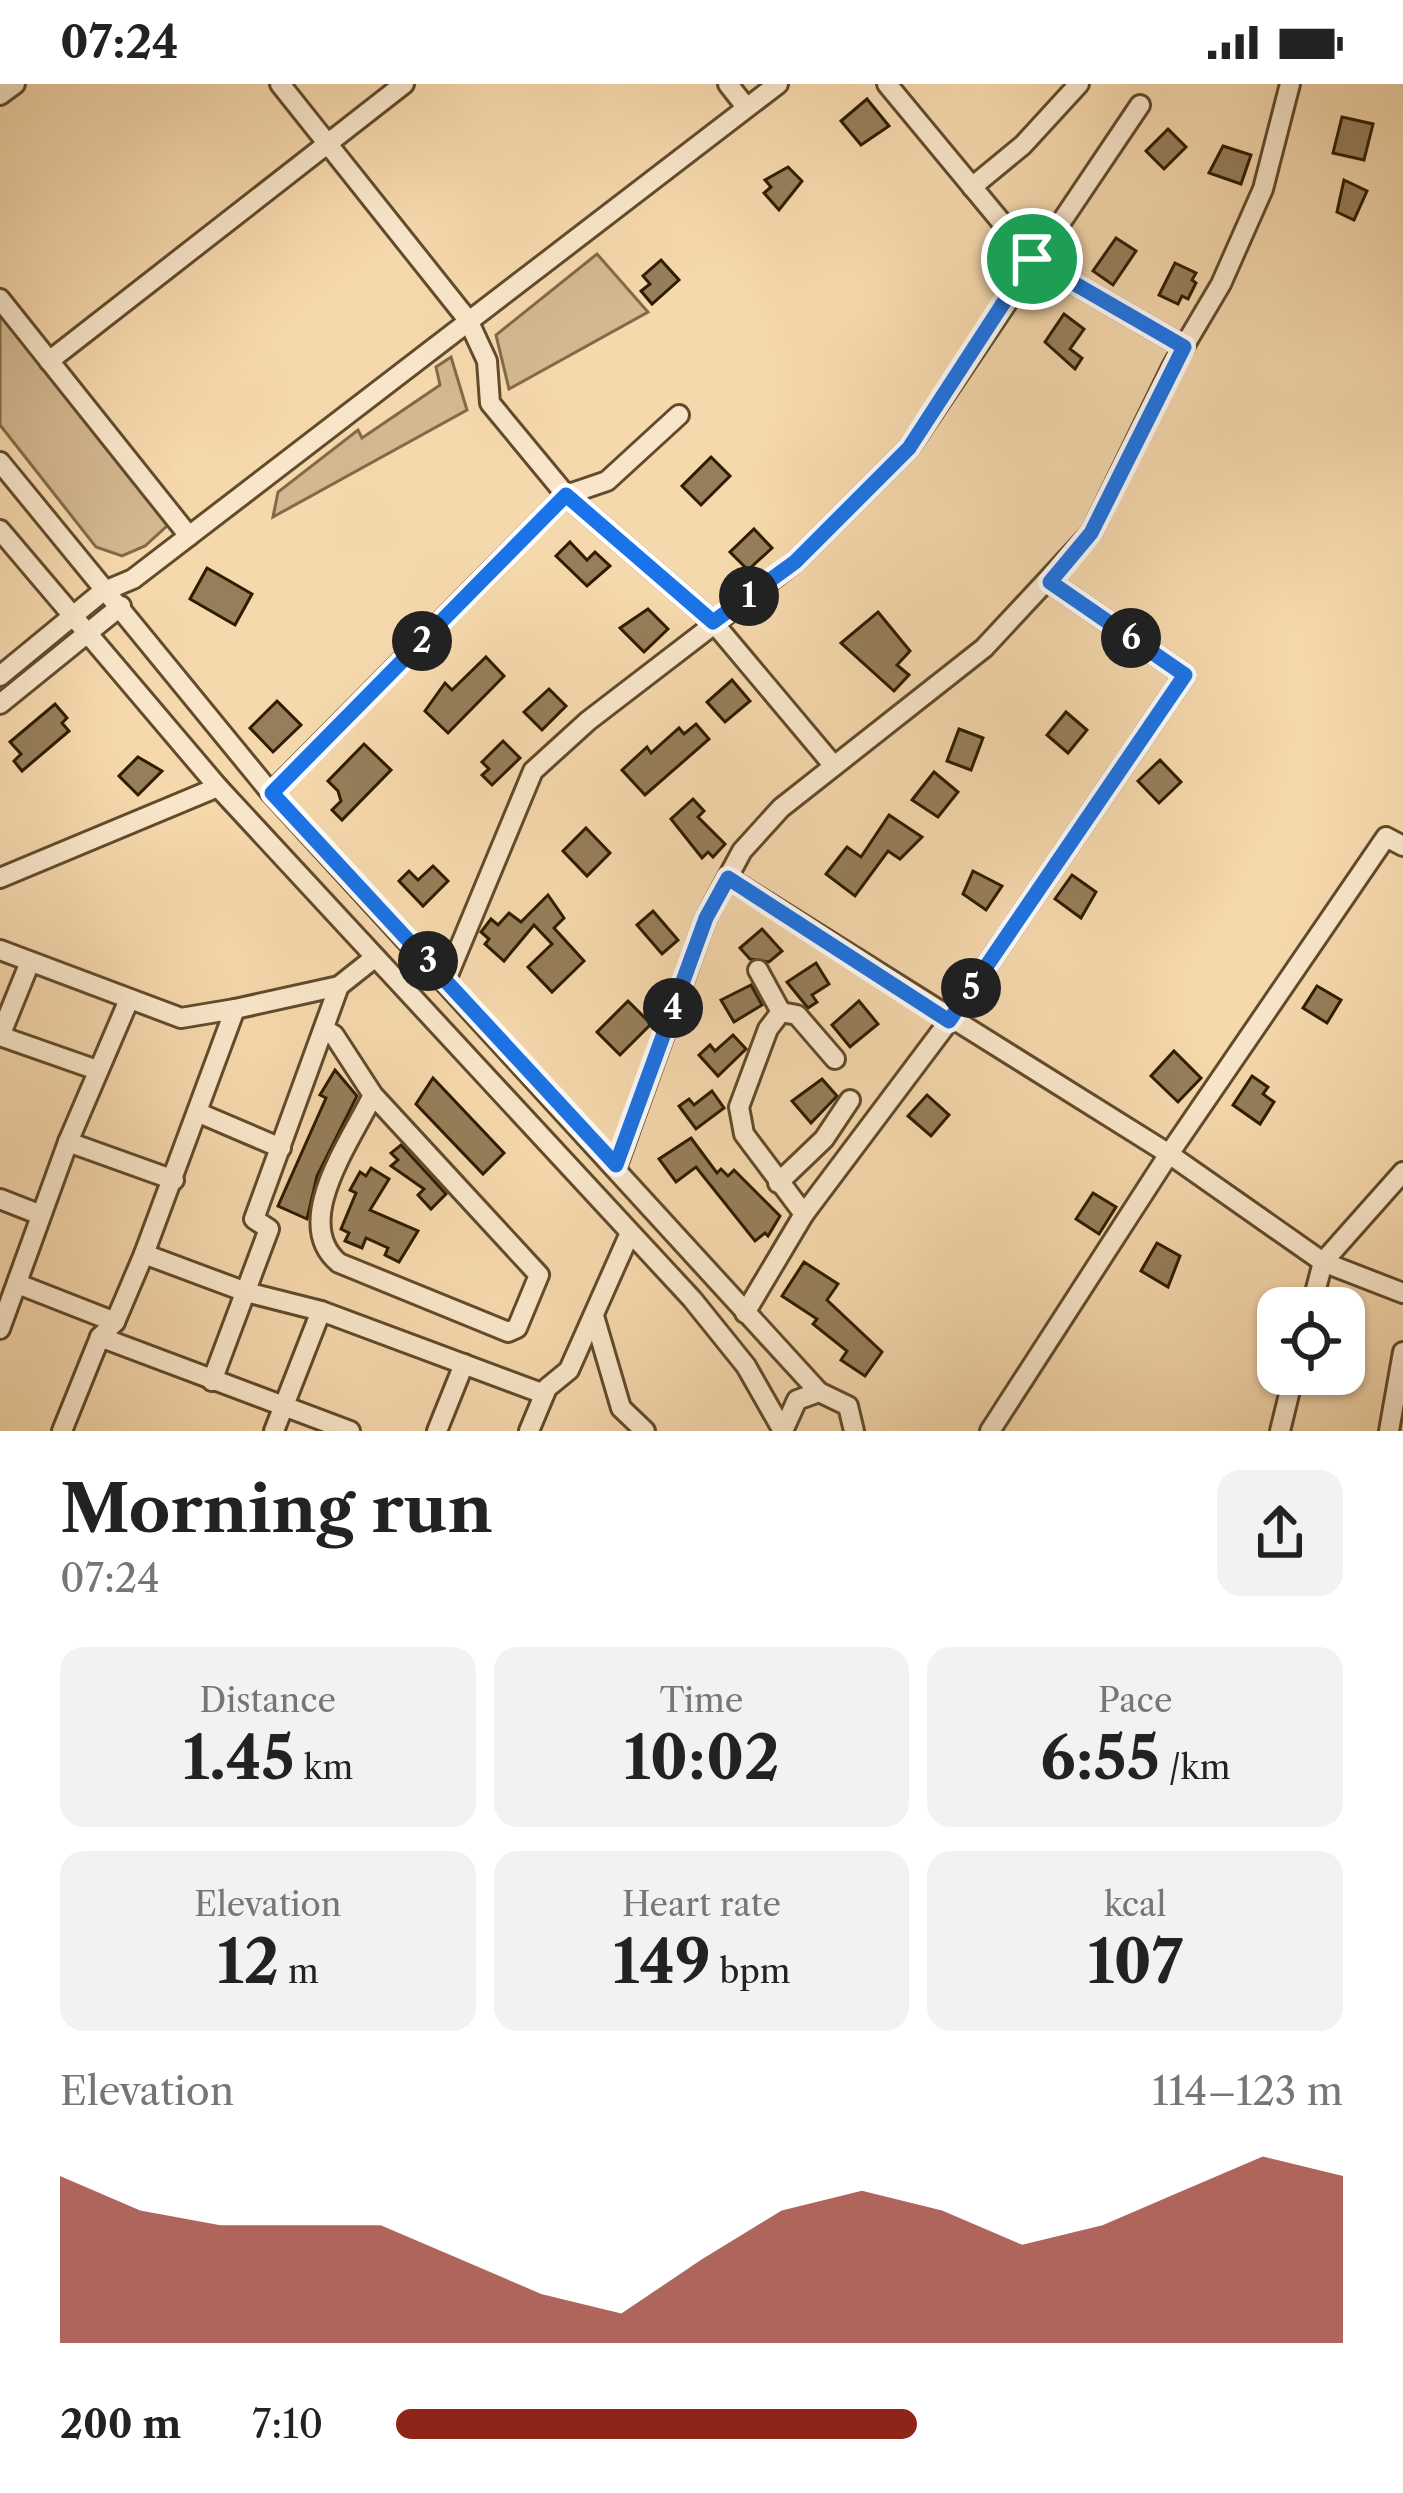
<!DOCTYPE html>
<meta charset="utf-8">
<style>
:root{--surface:#fff;--page:#f2f2f2;--text:#222;--muted:#767676;--accent:#8f2418}
body{margin:0;font-family:"Libre Caslon Text",serif;background:var(--page);color:var(--text);height:100vh;display:flex;flex-direction:column;font-size:45px;white-space:nowrap}
*{box-sizing:border-box;margin:0}
p{font-size:39px;color:var(--muted)}
.icon{flex:none;width:66px;height:66px;fill:none;stroke:currentColor;stroke-width:2;stroke-linecap:round;stroke-linejoin:round}
.map{position:relative;height:1347px;overflow:hidden}
.details{display:flex;flex-direction:column;background:var(--surface);flex:1}
.details>*{flex:none}
.buttons{position:absolute;left:1257px;top:1203px;display:grid;gap:24px}
.buttons a{display:grid;place-items:center;width:108px;height:108px;border-radius:24px;background:var(--surface);box-shadow:0 3px 9px #0004;font-size:60px}
.pin{position:absolute;display:grid;place-items:center;width:102px;height:102px;color:#fff;margin:-51px;border:6px solid #fff;border-radius:50%;box-shadow:0 3px 12px #0007}
.km{position:absolute;width:60px;height:60px;margin:-30px;border-radius:50%;background:#222;color:#fff;font-size:33px;line-height:60px;text-align:center}
.round{display:grid;place-items:center;flex:none;width:126px;height:126px;border-radius:24px;background:var(--page)}
.summary{display:flex;align-items:center;justify-content:space-between;height:204px;padding:0 60px}
h1{font-size:66px;font-weight:700;line-height:90px}
.metrics{display:grid;grid-template-columns:repeat(3,1fr);gap:18px;height:204px;padding:12px 60px}
.metrics div{display:grid;align-content:center;border-radius:24px;background:var(--page);text-align:center}
.metrics b{font-size:60px;font-weight:700}
.metrics small{font-size:33px;font-weight:400}
.metrics p{font-size:33px}
.chart{height:336px;padding:24px 60px}
.chart p{display:flex;justify-content:space-between}
.chart svg{width:100%;height:216px;margin-top:12px;fill:var(--accent);opacity:.7}
ul{padding:0 60px;list-style:none;font-size:39px}
li{display:grid;grid-template-columns:192px 144px 1fr;align-items:center;height:90px}
li i{height:30px;border-radius:15px;background:var(--accent)}
.status{display:flex;justify-content:space-between;align-items:center;height:84px;padding:0 60px;background:var(--surface);direction:ltr}
.status svg{height:33px;fill:currentColor}
.map>svg:first-child{display:block}
</style>
<div class="status"><b>07:24</b><svg viewBox="0 0 49 12"><path d="M0 12V9h3v3zM5 12V6h3v6zM10 12V3h3v9zM15 12V0h3v12zM26 1h20v11H26zM47 4h2v5h-2z"/></svg></div>
<div class="map">
<svg width="1403" height="1347" viewBox="0 0 1403 1347">
<rect width="100%" height="100%" fill="#f6d8ad"/>
<filter id="stains"><feTurbulence type="fractalNoise" baseFrequency=".00167" numOctaves="4"/><feColorMatrix values="0 0 0 0 .2 0 0 0 0 .09 0 0 0 0 .02 0 0 0 .5 -.17"/></filter>
<radialGradient id="worn" r=".72"><stop offset=".6" stop-color="#630" stop-opacity="0"/><stop offset="1" stop-color="#630" stop-opacity=".3"/></radialGradient>
<g fill="#d4b890" stroke="#826a48" stroke-width="3">
<path d="M597,170L648,228L509,305L496,251Z"/>
<path d="M0,229L169,440L145,462L122,472L96,463L0,341Z"/>
<path d="M451,273L467,326L273,433L278,408L358,346L362,354L440,301L436,283Z"/>
</g>
<g fill="#967e5a" stroke="#2f1c00" stroke-width="3">
<path d="M867,15L889,42L861,61L841,37Z"/>
<path d="M1342,33L1373,40L1364,76L1333,69Z"/>
<path d="M1168,45L1186,63L1164,85L1146,67Z"/>
<path d="M1223,62L1251,71L1241,100L1209,89Z"/>
<path d="M788,83L802,97L779,126L764,109L771,103L765,96Z"/>
<path d="M1344,96L1367,107L1354,136L1337,128Z"/>
<path d="M1116,154L1136,167L1113,201L1093,187Z"/>
<path d="M661,176L679,196L652,220L641,207L650,200L643,192Z"/>
<path d="M1175,179L1196,189L1192,196L1196,199L1188,215L1182,212L1178,220L1159,211Z"/>
<path d="M1064,230L1084,245L1070,265L1082,274L1075,285L1045,258Z"/>
<path d="M711,373L730,392L701,421L682,402Z"/>
<path d="M754,445L772,464L748,486L730,468Z"/>
<path d="M570,458L587,476L595,468L610,482L587,502L556,472Z"/>
<path d="M207,484L252,510L235,541L190,515Z"/>
<path d="M648,525L668,545L644,568L620,544Z"/>
<path d="M878,528L910,567L897,581L909,591L894,607L841,559Z"/>
<path d="M486,573L504,592L448,649L425,627L445,599L452,606Z"/>
<path d="M732,596L750,617L725,638L707,618Z"/>
<path d="M549,605L566,622L542,646L524,628Z"/>
<path d="M277,617L301,641L273,668L250,644Z"/>
<path d="M55,620L67,634L62,639L69,647L22,687L14,677L21,670L10,658Z"/>
<path d="M1066,628L1087,646L1068,669L1047,651Z"/>
<path d="M696,640L709,655L645,711L622,686L647,663L651,669L679,644L684,650Z"/>
<path d="M959,645L983,654L971,686L947,677Z"/>
<path d="M503,657L520,674L492,701L482,691L489,685L482,678Z"/>
<path d="M364,660L391,686L342,736L332,726L341,717L338,707L328,697Z"/>
<path d="M138,673L162,687L138,711L119,692Z"/>
<path d="M1160,676L1181,698L1159,719L1138,697Z"/>
<path d="M934,688L958,708L938,733L912,716Z"/>
<path d="M693,715L704,727L698,733L725,760L713,773L708,768L702,774L671,735Z"/>
<path d="M889,731L922,753L900,775L888,767L855,812L826,790L847,763L861,773Z"/>
<path d="M586,744L610,769L587,792L563,767Z"/>
<path d="M433,782L448,797L423,822L399,797L409,787L418,796Z"/>
<path d="M973,787L1002,802L986,826L963,810Z"/>
<path d="M1072,791L1096,808L1081,834L1055,815Z"/>
<path d="M548,811L564,834L554,844L584,877L552,908L528,883L552,860L534,841L504,877L485,860L489,855L481,848L491,835L498,841L509,829L521,838Z"/>
<path d="M653,827L678,856L662,870L637,841Z"/>
<path d="M762,845L782,867L769,878L750,875L740,864Z"/>
<path d="M816,879L829,900L812,911L817,918L808,924L787,898Z"/>
<path d="M751,901L762,921L734,938L721,916Z"/>
<path d="M1317,902L1341,916L1327,939L1303,924Z"/>
<path d="M628,917L651,940L620,971L597,948Z"/>
<path d="M859,917L878,940L850,963L832,941Z"/>
<path d="M733,951L746,965L718,992L699,971L710,961L715,967Z"/>
<path d="M1174,967L1201,994L1178,1018L1151,992Z"/>
<path d="M335,986L357,1012L317,1092L307,1135L278,1122L326,1014L320,1011Z"/>
<path d="M1252,992L1268,1003L1263,1010L1274,1018L1260,1040L1233,1021Z"/>
<path d="M433,994L504,1069L483,1090L416,1020Z"/>
<path d="M822,995L837,1012L811,1039L792,1017Z"/>
<path d="M712,1007L724,1024L696,1045L679,1022L689,1015L694,1021Z"/>
<path d="M927,1011L949,1031L931,1052L908,1032Z"/>
<path d="M691,1054L717,1089L721,1085L728,1092L734,1086L780,1132L768,1152L765,1149L755,1157L696,1083L676,1098L659,1075Z"/>
<path d="M401,1061L446,1110L431,1125L418,1111L424,1105L391,1082L398,1076L391,1069Z"/>
<path d="M371,1084L389,1095L370,1126L418,1147L399,1178L385,1171L388,1164L366,1154L362,1164L345,1157L349,1149L341,1145L356,1109L350,1106L360,1088L366,1092Z"/>
<path d="M1093,1109L1116,1123L1099,1150L1076,1135Z"/>
<path d="M1157,1159L1180,1172L1168,1203L1141,1187Z"/>
<path d="M804,1178L838,1200L827,1216L882,1268L865,1292L841,1276L847,1267L813,1240L817,1235L782,1212Z"/>
</g>
<g fill="none" stroke-linecap="round" stroke-linejoin="round">
<defs>
<g id="minor">
<path d="M280,0L468,236L487,277L490,319L566,411L713,538L834,682"/>
<path d="M728,0L746,23"/>
<path d="M887,0L1032,175L1184,263"/>
<path d="M0,11L15,0"/>
<path d="M972,103L1023,61L1079,0"/>
<path d="M0,215L189,452"/>
<path d="M49,277L404,0"/>
<path d="M0,378L271,709L819,1308"/>
<path d="M0,446L218,703L692,1215L746,1282L783,1347"/>
<path d="M0,592L102,508L133,495L778,0"/>
<path d="M0,620L121,522"/>
<path d="M271,709L566,411L607,397L679,331"/>
<path d="M0,794L218,703"/>
<path d="M728,794L1169,1070L1323,1178L1403,1209"/>
<path d="M0,866L181,934L235,925L144,1170L115,1238L100,1253L62,1347"/>
<path d="M758,886L781,928"/>
<path d="M446,896L533,687L588,637L795,478L909,364L1140,21"/>
<path d="M235,925L339,902L373,875"/>
<path d="M324,945L334,951L373,1011L539,1191L517,1244L508,1248L339,1179C290,1139 351,1057 373,1011"/>
<path d="M0,952L97,986"/>
<path d="M0,952L30,878"/>
<path d="M199,1029L281,1064"/>
<path d="M68,1058L174,1096"/>
<path d="M617,1081L706,834L742,767L781,724L984,564L1091,449L1173,281L1221,200L1263,105L1290,0"/>
<path d="M778,1099L824,1055L850,1016"/>
<path d="M0,1115L41,1131"/>
<path d="M804,1130L744,1050L739,1023L768,945L781,928L797,931L835,975"/>
<path d="M144,1170L246,1208L321,1227L274,1347"/>
<path d="M18,1200L115,1238"/>
<path d="M1311,1224L1323,1178L1403,1088"/>
<path d="M321,1227L544,1310"/>
<path d="M745,1229L804,1130L949,937L1185,591L1050,498"/>
<path d="M594,1232L621,1324L645,1347"/>
<path d="M0,1245L68,1058L128,918"/>
<path d="M100,1253L350,1347"/>
<path d="M212,1297L269,1145L254,1135L339,902"/>
<path d="M437,1347L464,1280"/>
<path d="M529,1347L547,1304L569,1286L630,1149"/>
<path d="M783,1347L797,1316L819,1308L848,1322L854,1347"/>
<path d="M990,1347L1169,1070L1386,753L1403,762"/>
<path d="M1280,1347L1294,1290"/>
<path d="M1389,1347L1403,1268"/>
</g>
</defs>
<use href="#minor" stroke="#614b2b" stroke-width="24"/>
<use href="#minor" stroke="#f9e6ca" stroke-width="18"/>
</g>
<g fill="none" stroke-linecap="round" stroke-linejoin="round">
<defs>
<path id="route" d="M1032,175L1184,263L1091,449L1050,498L1185,591L949,937L728,794L706,834L616,1081L272,709L566,411L713,538L795,478L909,364Z"/>
</defs>
<use href="#route" stroke="#fff" stroke-width="24"/>
<use href="#route" stroke="#1a73e8" stroke-width="15"/>
</g>
<rect width="100%" height="100%" filter="url(#stains)"/>
<rect width="100%" height="100%" fill="url(#worn)"/>
</svg>
<div class="buttons">
<a><svg class="icon" aria-label="locate" viewBox="0 0 24 24"><circle cx="12" cy="12" r="6"/><path d="M12 2v4M12 18v4M2 12h4M18 12h4"/></svg></a>
</div>
<div class="pin" style="left:1032px;top:175px;background:#1e9e55"><svg class="icon" aria-label="arrive" viewBox="0 0 24 24"><path d="M6 21V4h12l-3 4 3 4H6"/></svg></div>
<b class="km" style="left:749px;top:512px">1</b>
<b class="km" style="left:422px;top:557px">2</b>
<b class="km" style="left:428px;top:877px">3</b>
<b class="km" style="left:673px;top:924px">4</b>
<b class="km" style="left:971px;top:904px">5</b>
<b class="km" style="left:1131px;top:554px">6</b>
</div>
<section class="details">
<div class="summary"><div><h1>Morning run</h1><p>07:24</p></div><a class="round"><svg class="icon" aria-label="share" viewBox="0 0 24 24"><path d="M12 15V3M7 8l5-5 5 5M5 13v7h14v-7"/></svg></a></div>
<div class="metrics">
<div><p>Distance</p><b>1.45<small> km</small></b></div>
<div><p>Time</p><b>10:02</b></div>
<div><p>Pace</p><b>6:55<small> /km</small></b></div>
</div>
<div class="metrics">
<div><p>Elevation</p><b>12<small> m</small></b></div>
<div><p>Heart rate</p><b>149<small> bpm</small></b></div>
<div><p>kcal</p><b>107</b></div>
</div>
<div class="chart"><p><span>Elevation</span>114–123 m</p>
<svg viewBox="0 0 160 44" preserveAspectRatio="none"><path d="M0 44V10L10 17L20 20L30 20L40 20L50 27L60 34L70 38L80 27L90 17L100 13L110 17L120 24L130 20L140 13L150 6L160 10V44z"/></svg>
</div>
<ul>
<li><b>200 m</b>7:10<i style="width:55%"></i></li>
</ul>
</section>
